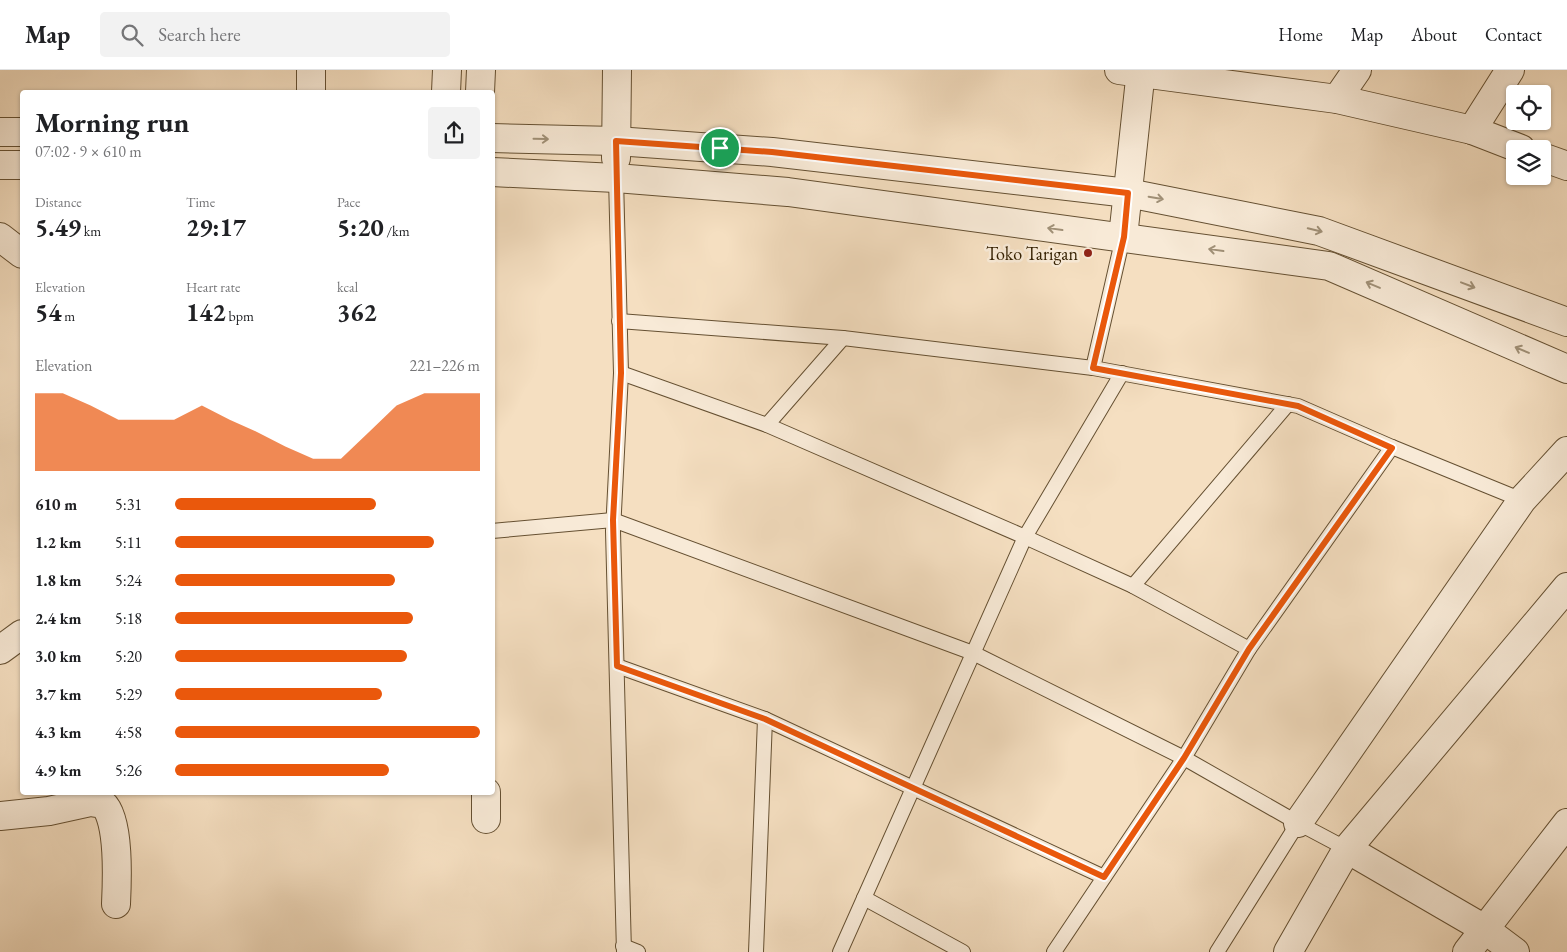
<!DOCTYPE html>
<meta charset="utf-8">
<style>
:root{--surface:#fff;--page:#f2f2f2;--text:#202124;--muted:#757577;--line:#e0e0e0;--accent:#ea580c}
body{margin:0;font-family:"EB Garamond",serif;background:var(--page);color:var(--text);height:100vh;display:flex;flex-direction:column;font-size:19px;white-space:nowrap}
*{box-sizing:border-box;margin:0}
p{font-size:16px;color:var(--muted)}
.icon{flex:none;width:28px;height:28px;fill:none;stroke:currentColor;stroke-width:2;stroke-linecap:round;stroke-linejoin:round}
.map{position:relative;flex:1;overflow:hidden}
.panel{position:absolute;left:20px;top:20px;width:475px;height:705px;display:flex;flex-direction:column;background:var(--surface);border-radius:5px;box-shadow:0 1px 4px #0004}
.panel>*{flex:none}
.fabs{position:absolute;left:1506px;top:15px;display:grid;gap:10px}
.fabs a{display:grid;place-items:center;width:45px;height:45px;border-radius:5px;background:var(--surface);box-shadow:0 1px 4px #0004;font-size:25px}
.pin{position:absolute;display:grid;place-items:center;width:42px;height:42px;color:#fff;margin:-21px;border:2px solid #fff;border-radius:50%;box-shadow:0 1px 5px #0007}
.round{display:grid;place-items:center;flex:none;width:52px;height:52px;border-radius:5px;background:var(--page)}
.head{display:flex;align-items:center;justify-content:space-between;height:85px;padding:0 15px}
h1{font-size:28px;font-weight:700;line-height:38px}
.metrics{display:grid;grid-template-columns:repeat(3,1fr);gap:8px;height:85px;padding:5px 15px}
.metrics div{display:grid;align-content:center}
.metrics b{font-size:25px;font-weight:700}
.metrics small{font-size:14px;font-weight:400}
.metrics p{font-size:14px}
.chart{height:140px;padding:10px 15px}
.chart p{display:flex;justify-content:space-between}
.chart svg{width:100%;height:90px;margin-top:5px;fill:var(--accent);opacity:.7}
ul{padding:0 15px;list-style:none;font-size:16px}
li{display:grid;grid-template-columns:80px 60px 1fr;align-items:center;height:38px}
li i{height:12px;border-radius:6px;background:var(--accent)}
header{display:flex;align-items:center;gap:30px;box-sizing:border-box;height:70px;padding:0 25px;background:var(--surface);border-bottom:1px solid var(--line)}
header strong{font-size:24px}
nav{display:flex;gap:28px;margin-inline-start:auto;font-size:18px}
.search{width:350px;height:45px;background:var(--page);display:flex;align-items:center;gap:12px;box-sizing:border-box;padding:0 18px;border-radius:5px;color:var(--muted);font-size:19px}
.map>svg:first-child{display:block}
</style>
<header>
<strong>Map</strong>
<div class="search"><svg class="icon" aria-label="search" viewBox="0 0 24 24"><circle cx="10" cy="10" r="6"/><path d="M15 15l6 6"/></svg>Search here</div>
<nav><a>Home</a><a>Map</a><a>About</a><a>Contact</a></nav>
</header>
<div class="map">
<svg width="1567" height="882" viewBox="0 0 1567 882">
<rect width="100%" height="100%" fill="#f5dfc1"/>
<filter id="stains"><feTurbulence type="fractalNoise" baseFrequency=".004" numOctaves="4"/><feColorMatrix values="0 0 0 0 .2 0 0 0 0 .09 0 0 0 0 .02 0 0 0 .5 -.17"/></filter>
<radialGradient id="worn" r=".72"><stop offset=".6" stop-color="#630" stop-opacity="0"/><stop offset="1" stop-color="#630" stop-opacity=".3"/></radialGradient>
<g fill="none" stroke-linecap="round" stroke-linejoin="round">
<defs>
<g id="service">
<path d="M616,108L621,303L613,461L624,882"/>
<path d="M619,251L843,268L1093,298L1298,336L1392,377L1522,430"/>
<path d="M1093,298L1123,167"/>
<path d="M621,303L767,355L1025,467L1133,516L1249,579L1184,688L1054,882"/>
<path d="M767,355L843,268"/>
<path d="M492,461L613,450L973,583L1184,688L1298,753L1347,779"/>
<path d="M1133,516L1288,334"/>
<path d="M1249,579L1392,377"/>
<path d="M617,596L765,649L756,882"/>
<path d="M765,649L1104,807"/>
<path d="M864,828L963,882"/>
<path d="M623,876L638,882"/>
<path d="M840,882L1025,467L1122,303"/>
<path d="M1217,882L1298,753"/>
</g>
<g id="minor">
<path d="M311,0V22"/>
<path d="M1119,0L1337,29L1472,60L1521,79"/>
<path d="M446,22L447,0"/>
<path d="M480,22L481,0"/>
<path d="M1337,29L1357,0"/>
<path d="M1472,60L1510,0"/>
<path d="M0,62H22"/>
<path d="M492,68L616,71L772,82L1128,123L1319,161L1567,252"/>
<path d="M1542,87L1567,96"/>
<path d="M616,88L617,0"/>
<path d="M0,95H22"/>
<path d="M492,102L616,108L788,122L1329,196L1567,299"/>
<path d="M0,167L22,184"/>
<path d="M1123,167L1141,0"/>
<path d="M0,580L22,564"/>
<path d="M0,746L49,741L90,732L103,734C120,749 117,813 116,834"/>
<path d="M486,749V722"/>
<path d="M1298,753L1522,430L1567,381"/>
<path d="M1347,779L1483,858L1515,882"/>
<path d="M1288,882L1347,779L1567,517"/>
<path d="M1467,882L1567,753"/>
</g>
</defs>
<use href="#service" stroke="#655032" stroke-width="16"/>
<use href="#minor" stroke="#655032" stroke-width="30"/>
<use href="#service" stroke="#f8ead7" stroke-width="14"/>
<use href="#minor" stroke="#f8ead7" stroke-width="28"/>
</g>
<defs><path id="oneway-shaft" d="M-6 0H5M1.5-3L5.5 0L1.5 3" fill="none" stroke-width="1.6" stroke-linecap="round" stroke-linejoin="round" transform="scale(1.25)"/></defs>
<g stroke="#a09077">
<use href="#oneway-shaft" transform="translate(541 69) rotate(1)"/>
<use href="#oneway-shaft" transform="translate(1156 128) rotate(10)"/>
<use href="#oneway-shaft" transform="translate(1055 159) rotate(-172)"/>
<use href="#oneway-shaft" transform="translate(1315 160) rotate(14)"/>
<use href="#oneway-shaft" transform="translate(1216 180) rotate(-172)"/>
<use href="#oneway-shaft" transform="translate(1373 215) rotate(-157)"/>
<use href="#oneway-shaft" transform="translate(1468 215) rotate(21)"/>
<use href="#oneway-shaft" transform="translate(1522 280) rotate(-157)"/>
</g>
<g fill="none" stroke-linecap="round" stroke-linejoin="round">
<defs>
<path id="route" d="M616,71L772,82L1128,123L1124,167L1093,298L1298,336L1392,378L1249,579L1184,688L1104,807L765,649L617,596L613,450L621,303Z"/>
</defs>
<use href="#route" stroke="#fff" stroke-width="10"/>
<use href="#route" stroke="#ea580c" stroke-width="6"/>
</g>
<circle fill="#8f2418" stroke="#f8ead7" stroke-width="2" cx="1088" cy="183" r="5"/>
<g text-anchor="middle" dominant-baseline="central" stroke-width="5" stroke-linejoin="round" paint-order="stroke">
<g font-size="18" fill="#352102" stroke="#f8ead7" text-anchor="end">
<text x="1078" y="183">Toko Tarigan</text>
</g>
</g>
<rect width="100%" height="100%" filter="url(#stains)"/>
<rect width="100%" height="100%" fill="url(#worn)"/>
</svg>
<div class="fabs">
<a><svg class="icon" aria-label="locate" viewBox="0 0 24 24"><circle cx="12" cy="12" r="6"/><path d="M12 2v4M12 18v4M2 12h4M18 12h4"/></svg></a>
<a><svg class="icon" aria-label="layers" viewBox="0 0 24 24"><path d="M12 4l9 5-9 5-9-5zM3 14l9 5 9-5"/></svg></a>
</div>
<div class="pin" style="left:720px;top:78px;background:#1e9e55"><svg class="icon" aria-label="arrive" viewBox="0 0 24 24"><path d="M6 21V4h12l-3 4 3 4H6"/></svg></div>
<section class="panel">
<div class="head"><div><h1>Morning run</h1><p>07:02 · 9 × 610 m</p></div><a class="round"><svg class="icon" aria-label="share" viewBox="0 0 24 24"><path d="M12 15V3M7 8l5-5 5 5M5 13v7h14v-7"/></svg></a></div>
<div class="metrics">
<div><p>Distance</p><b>5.49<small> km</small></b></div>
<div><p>Time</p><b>29:17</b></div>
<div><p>Pace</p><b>5:20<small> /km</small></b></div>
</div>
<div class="metrics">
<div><p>Elevation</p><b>54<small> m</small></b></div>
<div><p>Heart rate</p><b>142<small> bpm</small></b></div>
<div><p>kcal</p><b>362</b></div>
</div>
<div class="chart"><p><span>Elevation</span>221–226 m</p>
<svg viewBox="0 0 160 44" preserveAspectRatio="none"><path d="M0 44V6L10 6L20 12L30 19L40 19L50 19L60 12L70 19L80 25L90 32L100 38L110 38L120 25L130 12L140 6L150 6L160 6V44z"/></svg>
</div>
<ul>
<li><b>610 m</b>5:31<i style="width:66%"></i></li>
<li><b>1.2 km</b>5:11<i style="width:85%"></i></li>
<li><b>1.8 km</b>5:24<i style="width:72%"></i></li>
<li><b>2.4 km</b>5:18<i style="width:78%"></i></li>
<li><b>3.0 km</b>5:20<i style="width:76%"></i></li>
<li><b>3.7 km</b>5:29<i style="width:68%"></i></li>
<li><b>4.3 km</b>4:58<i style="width:100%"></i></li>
<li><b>4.9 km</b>5:26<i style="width:70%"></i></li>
</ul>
</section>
</div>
